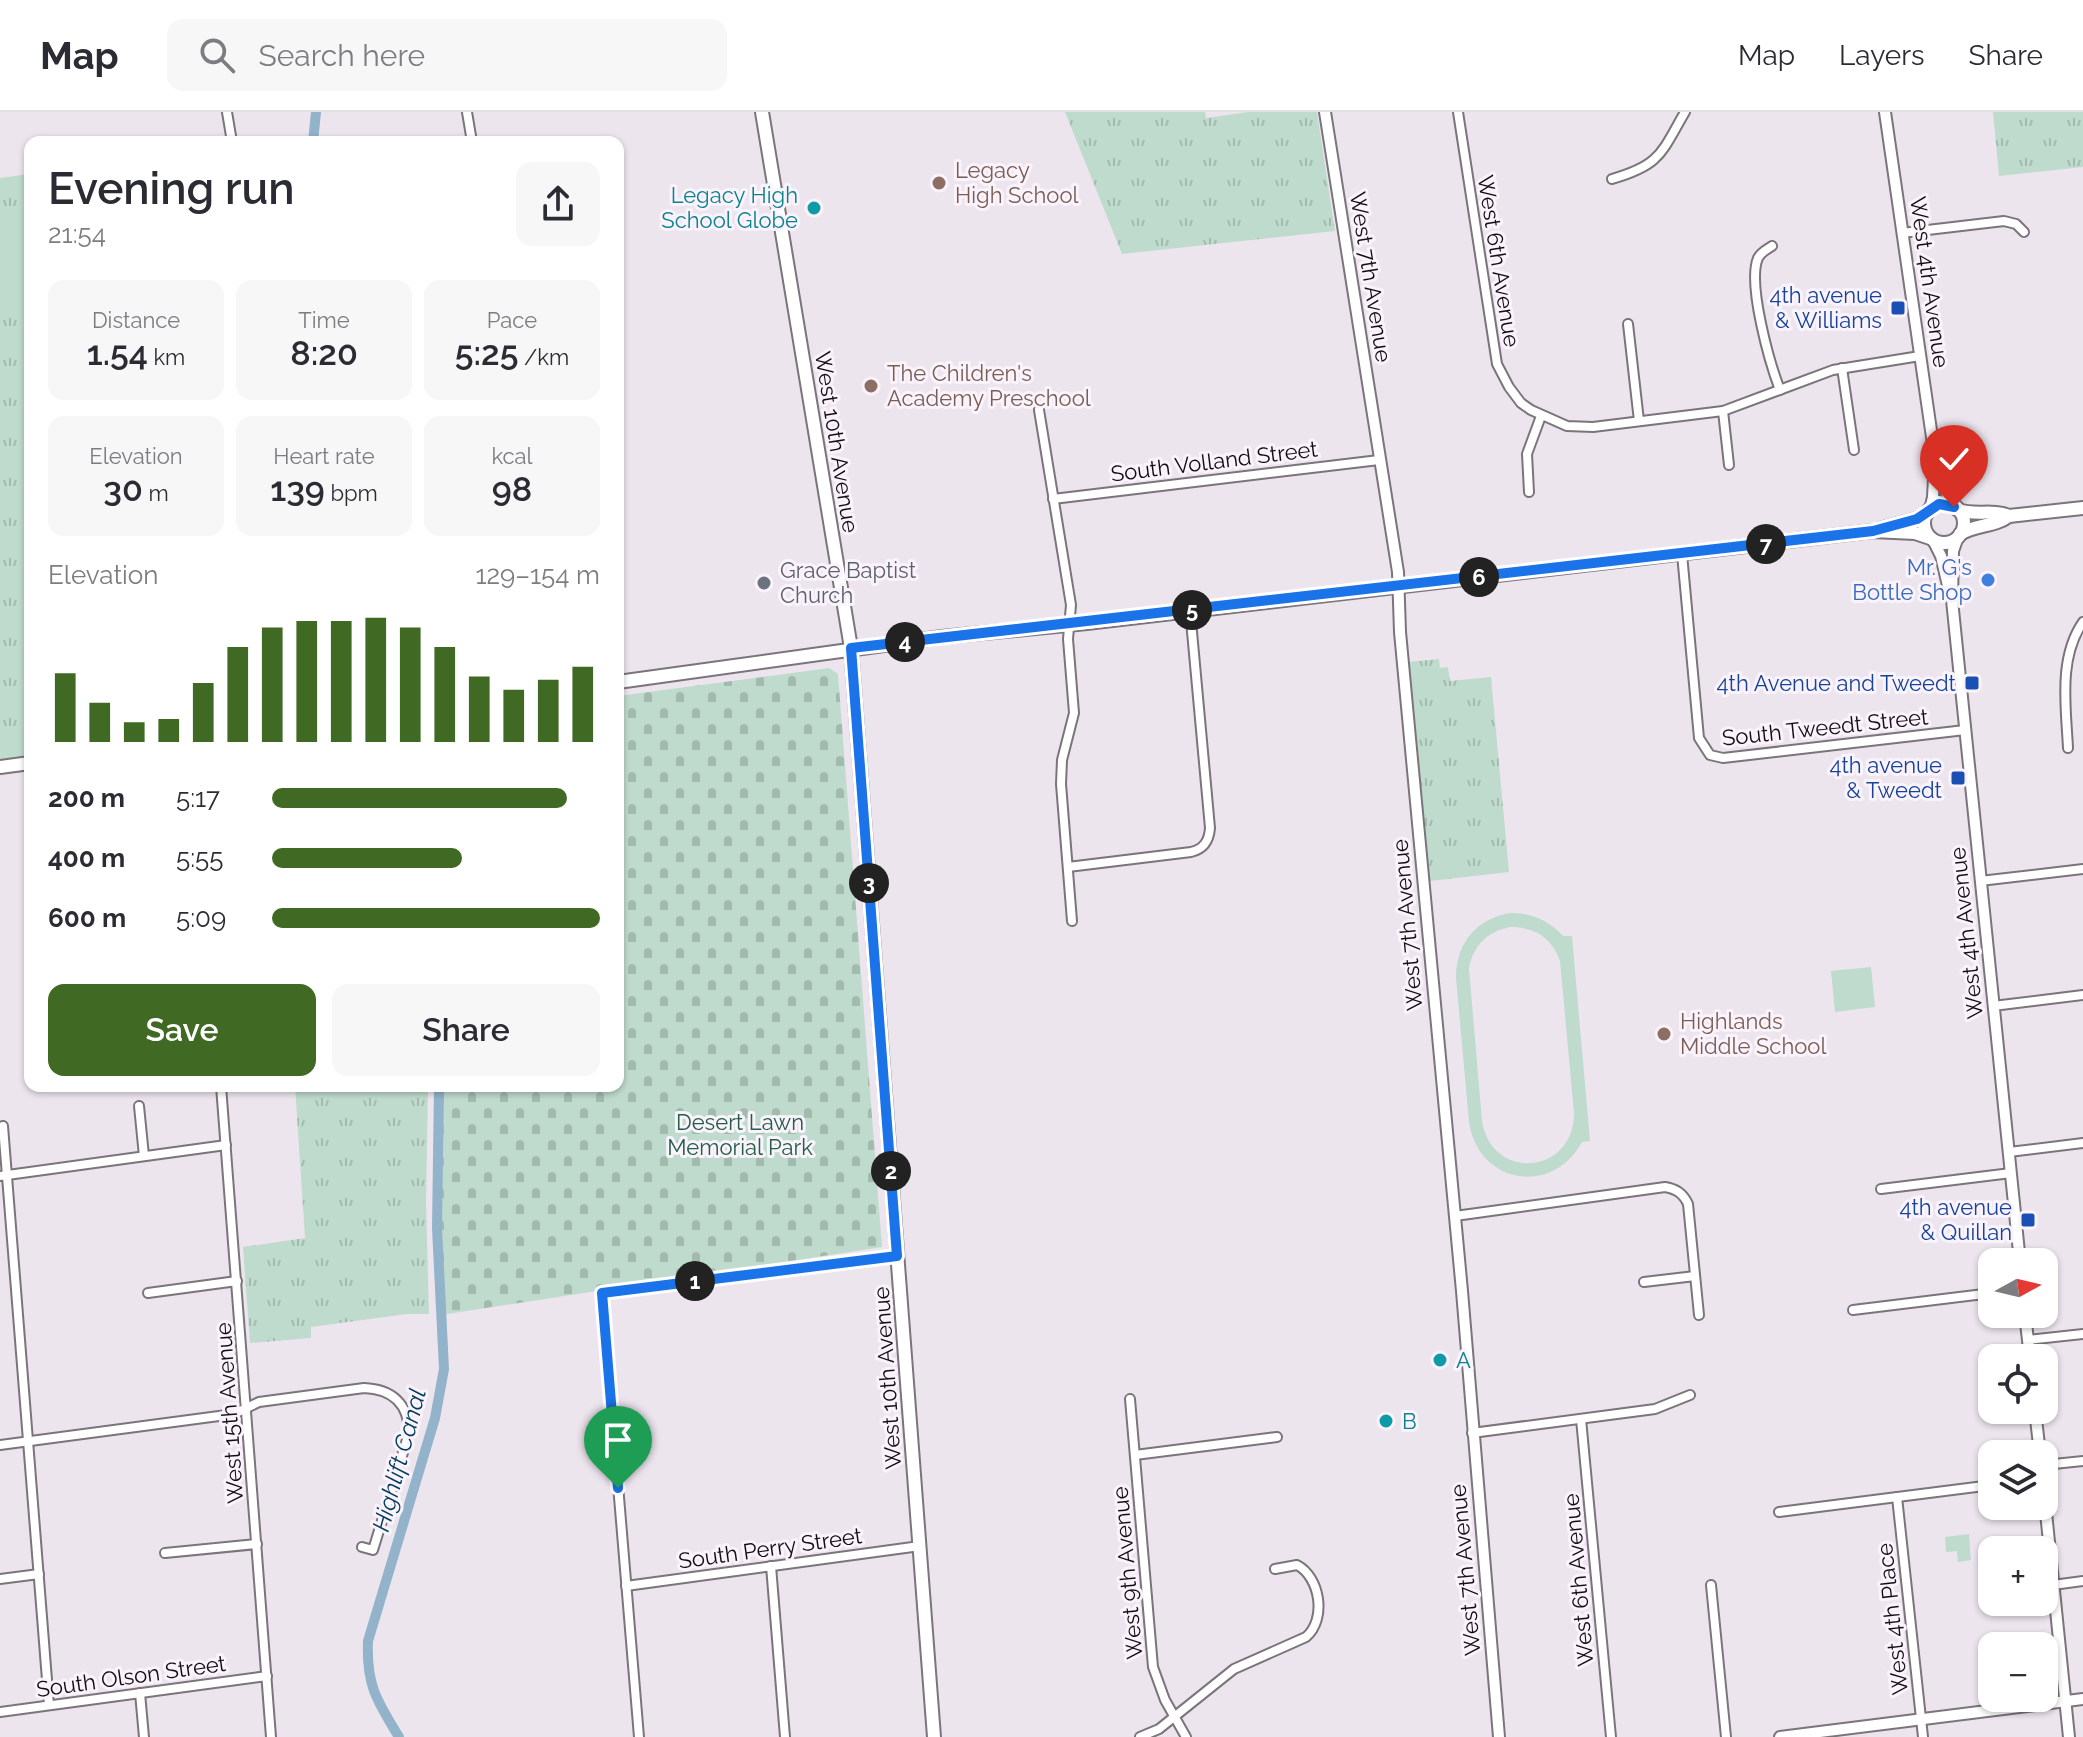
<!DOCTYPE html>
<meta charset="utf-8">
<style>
:root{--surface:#fff;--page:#f7f7f7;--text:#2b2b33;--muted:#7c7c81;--line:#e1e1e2;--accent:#406924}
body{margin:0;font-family:Raleway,sans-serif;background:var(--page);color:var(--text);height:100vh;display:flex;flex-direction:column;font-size:30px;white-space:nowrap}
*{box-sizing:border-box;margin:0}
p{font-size:26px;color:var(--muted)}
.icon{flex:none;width:44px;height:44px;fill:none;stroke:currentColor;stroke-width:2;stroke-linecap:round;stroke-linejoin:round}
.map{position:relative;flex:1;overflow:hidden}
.side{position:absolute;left:24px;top:24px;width:600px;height:956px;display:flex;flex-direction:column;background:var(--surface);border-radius:16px;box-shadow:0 2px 6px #0004}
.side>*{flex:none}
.needle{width:52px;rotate:82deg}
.tools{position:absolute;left:1978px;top:1136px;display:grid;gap:16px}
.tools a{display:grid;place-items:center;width:80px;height:80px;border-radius:16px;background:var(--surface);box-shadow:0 2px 6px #0004;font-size:40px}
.pin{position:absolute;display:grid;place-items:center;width:68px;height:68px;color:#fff;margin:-82px -34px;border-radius:50% 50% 50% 0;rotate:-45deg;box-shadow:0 0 8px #0007}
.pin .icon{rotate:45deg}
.km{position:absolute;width:40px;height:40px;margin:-20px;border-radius:50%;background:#222;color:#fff;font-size:22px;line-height:40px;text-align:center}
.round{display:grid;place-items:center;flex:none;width:84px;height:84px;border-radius:16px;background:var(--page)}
.summary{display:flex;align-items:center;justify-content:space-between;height:136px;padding:0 24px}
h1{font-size:44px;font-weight:600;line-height:60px}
.stats{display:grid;grid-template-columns:repeat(3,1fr);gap:12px;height:136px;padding:8px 24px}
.stats div{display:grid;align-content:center;border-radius:16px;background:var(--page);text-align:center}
.stats b{font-size:34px;font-weight:600}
.stats small{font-size:22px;font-weight:400}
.stats p{font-size:22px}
.chart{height:224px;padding:16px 24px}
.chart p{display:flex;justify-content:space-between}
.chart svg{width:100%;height:144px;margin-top:8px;stroke:var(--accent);stroke-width:6}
.action{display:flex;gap:16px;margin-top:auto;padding:16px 24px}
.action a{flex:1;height:92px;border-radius:16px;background:var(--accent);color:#fff;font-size:32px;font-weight:600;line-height:92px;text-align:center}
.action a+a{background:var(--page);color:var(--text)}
ul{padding:0 24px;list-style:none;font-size:26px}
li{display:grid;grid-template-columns:128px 96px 1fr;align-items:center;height:60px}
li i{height:20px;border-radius:10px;background:var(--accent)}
header{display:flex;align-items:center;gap:48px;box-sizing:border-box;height:112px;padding:0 40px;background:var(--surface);border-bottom:2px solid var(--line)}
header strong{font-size:38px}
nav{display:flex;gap:44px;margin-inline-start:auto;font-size:28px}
.search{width:560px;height:72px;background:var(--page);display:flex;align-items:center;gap:20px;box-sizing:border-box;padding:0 28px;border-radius:16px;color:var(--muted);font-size:30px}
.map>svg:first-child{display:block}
</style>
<header>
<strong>Map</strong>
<div class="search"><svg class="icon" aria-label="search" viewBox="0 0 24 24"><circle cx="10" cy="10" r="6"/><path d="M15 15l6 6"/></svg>Search here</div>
<nav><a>Map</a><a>Layers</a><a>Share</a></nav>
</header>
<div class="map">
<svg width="2083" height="1625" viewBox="0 0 2083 1625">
<defs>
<pattern id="grass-tufts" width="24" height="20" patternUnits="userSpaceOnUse" patternTransform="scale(2)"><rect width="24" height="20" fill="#bfdbcd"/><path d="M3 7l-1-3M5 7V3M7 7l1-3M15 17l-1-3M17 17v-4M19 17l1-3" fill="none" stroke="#a3bbaf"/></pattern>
<pattern id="cemetery-stones" width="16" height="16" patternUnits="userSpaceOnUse" patternTransform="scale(2)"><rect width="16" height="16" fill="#bfdbcd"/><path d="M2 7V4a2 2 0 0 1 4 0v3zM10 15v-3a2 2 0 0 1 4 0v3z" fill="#a3bbaf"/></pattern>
</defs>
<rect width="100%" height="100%" fill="#ede5ee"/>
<g fill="url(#grass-tufts)">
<path d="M1065,0H1205L1206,6L1248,0H1317L1335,119L1122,142Z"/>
<path d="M1993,0H2083V55L1999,64Z"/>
<path d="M30,62V651L0,655V66Z"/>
<path d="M1439,547L1440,556L1448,555L1450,569L1491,565L1509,760L1430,769L1409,550Z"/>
<path d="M295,974H428L426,1091L429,1202H407L311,1215V1226L250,1231L243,1135L305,1126Z"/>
</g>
<path fill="url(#cemetery-stones)" d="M829,556L838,562L882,1135L441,1203L440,974H618V584Z"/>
<g fill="#bfdbcd" fill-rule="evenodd">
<path d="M0,106H30V169L0,189Z"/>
<path d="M1510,801C1532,801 1548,808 1563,824H1572L1590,1029L1582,1030C1552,1085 1478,1072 1469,1010L1456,866C1456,831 1476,807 1510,801ZM1511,815C1535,815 1552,826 1560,849L1574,1001C1574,1063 1492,1070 1482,1009L1469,857C1473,833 1488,819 1511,815Z"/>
<path d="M1871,855L1875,895L1835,900L1831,859Z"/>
<path d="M1969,1422L1971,1448L1958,1450L1957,1439L1946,1440L1945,1425Z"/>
</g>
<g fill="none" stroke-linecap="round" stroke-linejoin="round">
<g stroke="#92b3c9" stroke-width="10">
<path d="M313,30L316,0"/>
<path d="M399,1625C377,1589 366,1573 368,1529L435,1306L444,1257L437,1116L439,974"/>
</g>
<defs>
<g id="minor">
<path d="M227,0L232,30"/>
<path d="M467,0L472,30"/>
<path d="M1458,0L1497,252L1509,275L1521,291L1531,298L1567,314L1593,315L1723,299L1833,258L1920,244"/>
<path d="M1612,67C1661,53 1661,41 1685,0"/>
<path d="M1902,121L2004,109L2016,112L2024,120"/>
<path d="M1772,134C1766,138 1761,140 1758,146C1747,172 1770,252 1780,278"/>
<path d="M1628,212L1639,309"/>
<path d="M1842,256L1854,338"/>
<path d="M1039,298L1071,493L1068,527L1074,601L1062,648L1061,672L1072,809"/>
<path d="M1723,299L1729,353"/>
<path d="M1529,380L1527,342L1541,304"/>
<path d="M1053,387L1379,348"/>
<path d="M1682,442L1699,626L1710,643L1723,646L1965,618"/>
<path d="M2068,636C2066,595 2058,546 2083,510"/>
<path d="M1068,755L1191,740C1204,737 1209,729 1210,716L1190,498"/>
<path d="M1980,769L2083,757"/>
<path d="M1993,894L2083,883"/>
<path d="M221,974L271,1625"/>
<path d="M139,994L144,1044"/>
<path d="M3,1014L49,1593"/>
<path d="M2009,1040L2083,1031"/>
<path d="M0,1064L226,1033"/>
<path d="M1881,1077L2011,1061"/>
<path d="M1455,1104L1665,1075C1676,1077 1683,1081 1688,1092L1699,1203"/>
<path d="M1644,1170L1695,1164"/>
<path d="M148,1181L237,1169"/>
<path d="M1853,1198L1992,1181"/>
<path d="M2028,1228L2083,1222"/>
<path d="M1130,1287L1153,1555L1165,1588L1186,1625"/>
<path d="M1581,1307L1611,1625"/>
<path d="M1472,1321L1655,1297L1690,1283"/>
<path d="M0,1333L234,1302L259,1290L364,1276C392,1277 409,1292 409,1321L373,1438L362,1435"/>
<path d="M1135,1343L1277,1325"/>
<path d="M2044,1353L2083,1349"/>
<path d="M1897,1385L1923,1625"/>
<path d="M1779,1400L1992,1373"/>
<path d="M165,1441L257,1432"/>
<path d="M771,1454L785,1625"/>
<path d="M0,1467L39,1462"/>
<path d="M1711,1473L1726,1625"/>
<path d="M2053,1473L2083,1469"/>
<path d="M626,1474L920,1434"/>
<path d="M140,1581L144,1625"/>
<path d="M0,1600L267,1564"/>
<path d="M639,1625L602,1181L897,1144"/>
<path d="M1140,1625L1159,1617L1234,1557L1306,1525C1327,1507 1320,1465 1297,1453L1275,1457"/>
</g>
<g id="tertiary">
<path d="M1325,0L1398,460L1400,520L1462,1179L1499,1625"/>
<path d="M1885,0L1935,346L1947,383L1954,395"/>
<path d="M1930,398L1933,385L1935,348"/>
<path d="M1958,425L1953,439L1952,488L2020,1150"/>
<path d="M1933,428L1941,444L1950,482"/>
<path d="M2025,1202L2030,1246"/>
<path d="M2035,1298L2040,1342"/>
<path d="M2044,1381L2069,1625"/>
<path d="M1780,1625L2083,1587"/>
</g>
<g id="secondary">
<path d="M762,0L851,536L934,1625"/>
<circle cx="1944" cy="411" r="20"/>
<path d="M1958,398C1975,404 1993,397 2009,404"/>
<path d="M1880,417L1917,407L1927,401"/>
<path d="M1960,422C1976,412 1994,415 2009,404L2083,396"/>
<path d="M618,570L942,525L1087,511L1873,419L1915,421L1930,426"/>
<path d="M0,655L30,651"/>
</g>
</defs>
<use href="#minor" stroke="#7b747b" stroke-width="12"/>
<use href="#tertiary" stroke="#7b747b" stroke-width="14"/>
<use href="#secondary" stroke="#7b747b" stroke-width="16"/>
<use href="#minor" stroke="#fff" stroke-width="8"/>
<use href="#tertiary" stroke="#fff" stroke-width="10"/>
<use href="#secondary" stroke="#fff" stroke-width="12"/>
</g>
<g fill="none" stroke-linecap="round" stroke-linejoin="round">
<defs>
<path id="route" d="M618,1376L602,1181L897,1144L851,536L1873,419L1917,407L1939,392L1954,395"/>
</defs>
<use href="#route" stroke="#fff" stroke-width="16"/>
<use href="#route" stroke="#1a73e8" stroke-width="10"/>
</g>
<g fill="#8d6e63" stroke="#fbf3fc" stroke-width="3">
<circle cx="939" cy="71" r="8"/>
<circle cx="871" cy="274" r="8"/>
<circle cx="1664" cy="922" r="8"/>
</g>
<g fill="#0f9aa8" stroke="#fbf3fc" stroke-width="3">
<circle cx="814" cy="96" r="8"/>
<circle cx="1440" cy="1248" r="8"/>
<circle cx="1386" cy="1309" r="8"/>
</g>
<g fill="#1a4fb4" stroke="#fbf3fc" stroke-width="3">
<rect x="1890" y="188" width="16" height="16" rx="4"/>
<rect x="1964" y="563" width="16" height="16" rx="4"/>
<rect x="1950" y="658" width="16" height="16" rx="4"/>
<rect x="2020" y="1100" width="16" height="16" rx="4"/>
</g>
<circle fill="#3f7fe0" stroke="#fbf3fc" stroke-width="3" cx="1988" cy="468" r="8"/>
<circle fill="#6b7280" stroke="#fbf3fc" stroke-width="3" cx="764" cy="471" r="8"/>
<g text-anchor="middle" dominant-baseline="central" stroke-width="6" stroke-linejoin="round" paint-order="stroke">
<g font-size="22" fill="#785e54" stroke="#fbf3fc" text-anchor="start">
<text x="955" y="58">Legacy<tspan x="955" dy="25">High School</tspan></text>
<text x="887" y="261">The Children's<tspan x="887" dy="25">Academy Preschool</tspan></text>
<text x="1680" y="909">Highlands<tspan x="1680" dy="25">Middle School</tspan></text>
</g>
<g font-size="22" fill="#0d838f" stroke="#fbf3fc" text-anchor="start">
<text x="798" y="83" text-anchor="end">Legacy High<tspan x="798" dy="25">School Globe</tspan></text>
<text x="1456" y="1248">A</text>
<text x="1402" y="1309">B</text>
</g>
<g font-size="22" fill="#120f12" stroke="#fbf3fc">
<text transform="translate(1499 149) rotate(81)">West 6th Avenue</text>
<text transform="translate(1371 165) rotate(81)">West 7th Avenue</text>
<text transform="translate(1930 170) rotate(82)">West 4th Avenue</text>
<text transform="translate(837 330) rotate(81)">West 10th Avenue</text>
<text transform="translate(1214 349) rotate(-7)">South Volland Street</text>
<text transform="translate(1825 615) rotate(-6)">South Tweedt Street</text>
<text transform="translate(1407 813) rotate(-95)">West 7th Avenue</text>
<text transform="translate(1966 821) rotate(-96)">West 4th Avenue</text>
<text transform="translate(887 1266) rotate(-94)">West 10th Avenue</text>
<text transform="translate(229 1301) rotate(-94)">West 15th Avenue</text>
<text transform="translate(770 1436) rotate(-8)">South Perry Street</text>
<text transform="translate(1465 1458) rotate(-95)">West 7th Avenue</text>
<text transform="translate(1127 1461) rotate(-95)">West 9th Avenue</text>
<text transform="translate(1578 1468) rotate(-95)">West 6th Avenue</text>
<text transform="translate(1892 1507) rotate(-96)">West 4th Place</text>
<text transform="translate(131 1564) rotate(-8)">South Olson Street</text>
</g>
<g font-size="22" fill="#164399" stroke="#fbf3fc" text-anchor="end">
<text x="1882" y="183">4th avenue<tspan x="1882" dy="25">&amp; Williams</tspan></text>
<text x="1956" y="571">4th Avenue and Tweedt</text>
<text x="1942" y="653">4th avenue<tspan x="1942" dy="25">&amp; Tweedt</tspan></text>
<text x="2012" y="1095">4th avenue<tspan x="2012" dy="25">&amp; Quillan</tspan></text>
</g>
<g font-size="22" fill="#366cbe" stroke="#fbf3fc" text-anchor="end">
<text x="1972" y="455">Mr. G's<tspan x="1972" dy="25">Bottle Shop</tspan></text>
</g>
<g font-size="22" fill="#5b616d" stroke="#fbf3fc" text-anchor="start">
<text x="780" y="458">Grace Baptist<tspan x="780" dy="25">Church</tspan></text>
</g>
<g font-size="22" fill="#215f46" stroke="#fbf3fc">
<text x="740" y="1010">Desert Lawn<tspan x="740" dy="25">Memorial Park</tspan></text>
</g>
<g font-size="24" font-style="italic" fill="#003d5c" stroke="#fbf3fc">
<text transform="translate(399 1348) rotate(-75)">Highlift Canal</text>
</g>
</g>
</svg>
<div class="tools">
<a><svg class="needle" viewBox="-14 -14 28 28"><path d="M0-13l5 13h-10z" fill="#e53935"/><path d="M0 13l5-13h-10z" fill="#7c7c81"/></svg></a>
<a><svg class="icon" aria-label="locate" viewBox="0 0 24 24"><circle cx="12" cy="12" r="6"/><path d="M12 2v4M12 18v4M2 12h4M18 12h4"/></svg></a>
<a><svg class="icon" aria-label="layers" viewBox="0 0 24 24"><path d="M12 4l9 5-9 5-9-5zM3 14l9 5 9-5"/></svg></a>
<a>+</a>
<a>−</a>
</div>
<div class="pin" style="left:618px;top:1376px;background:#1e9e55"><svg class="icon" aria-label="arrive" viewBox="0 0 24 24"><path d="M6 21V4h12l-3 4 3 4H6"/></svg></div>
<div class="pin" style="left:1954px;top:395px;background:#d93025"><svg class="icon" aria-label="check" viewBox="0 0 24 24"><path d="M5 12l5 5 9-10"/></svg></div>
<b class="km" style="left:695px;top:1169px">1</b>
<b class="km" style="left:891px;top:1059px">2</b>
<b class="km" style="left:869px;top:771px">3</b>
<b class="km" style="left:905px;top:530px">4</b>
<b class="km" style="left:1192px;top:498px">5</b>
<b class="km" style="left:1479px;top:465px">6</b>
<b class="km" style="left:1766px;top:432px">7</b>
<section class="side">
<div class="summary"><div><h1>Evening run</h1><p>21:54</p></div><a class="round"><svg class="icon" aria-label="share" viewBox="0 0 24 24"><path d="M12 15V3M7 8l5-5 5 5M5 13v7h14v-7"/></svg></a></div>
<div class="stats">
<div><p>Distance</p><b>1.54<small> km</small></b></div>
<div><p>Time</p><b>8:20</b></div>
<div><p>Pace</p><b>5:25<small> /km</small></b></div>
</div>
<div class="stats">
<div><p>Elevation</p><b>30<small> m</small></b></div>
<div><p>Heart rate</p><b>139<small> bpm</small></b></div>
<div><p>kcal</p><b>98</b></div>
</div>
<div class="chart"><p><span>Elevation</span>129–154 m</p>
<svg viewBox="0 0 160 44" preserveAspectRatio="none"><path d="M5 44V23M15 44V32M25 44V38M35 44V37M45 44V26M55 44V15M65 44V9M75 44V7M85 44V7M95 44V6M105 44V9M115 44V15M125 44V24M135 44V28M145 44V25M155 44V21"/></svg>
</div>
<ul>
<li><b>200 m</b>5:17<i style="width:90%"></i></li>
<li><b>400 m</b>5:55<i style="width:58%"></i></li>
<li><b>600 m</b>5:09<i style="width:100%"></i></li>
</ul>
<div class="action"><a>Save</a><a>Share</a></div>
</section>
</div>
